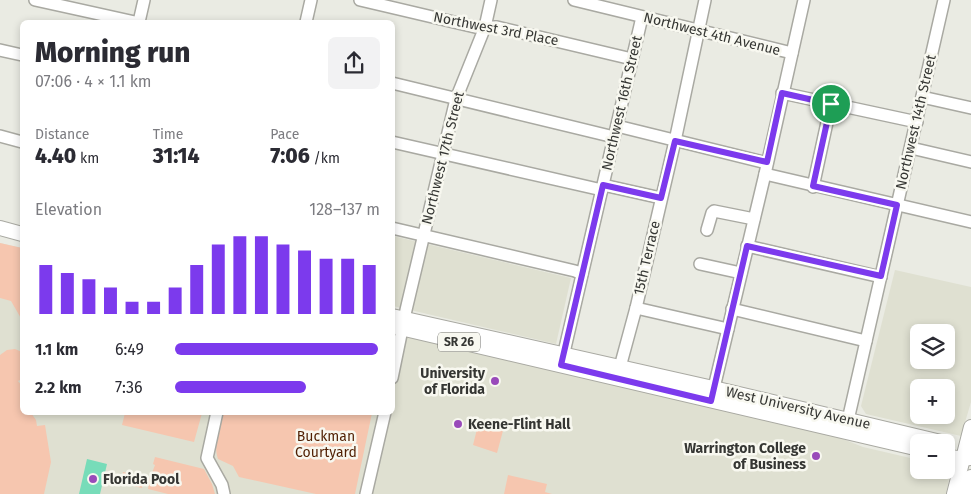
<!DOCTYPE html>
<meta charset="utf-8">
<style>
:root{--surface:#fff;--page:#f2f2f3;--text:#2b2b33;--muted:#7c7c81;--accent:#7c3aed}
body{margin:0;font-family:"Fira Sans",sans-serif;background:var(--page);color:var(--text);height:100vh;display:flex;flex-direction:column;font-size:19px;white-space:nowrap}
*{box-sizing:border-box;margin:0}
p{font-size:16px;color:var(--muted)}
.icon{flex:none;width:28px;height:28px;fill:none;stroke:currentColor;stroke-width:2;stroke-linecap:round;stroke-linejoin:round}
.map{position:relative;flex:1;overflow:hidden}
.side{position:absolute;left:20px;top:20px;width:375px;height:395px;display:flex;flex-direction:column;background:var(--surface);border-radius:8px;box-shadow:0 2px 8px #0003}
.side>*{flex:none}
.controls{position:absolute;left:910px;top:324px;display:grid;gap:10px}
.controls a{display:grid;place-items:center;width:45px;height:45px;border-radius:8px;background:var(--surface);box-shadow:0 2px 8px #0003;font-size:25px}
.pin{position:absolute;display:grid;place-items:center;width:42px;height:42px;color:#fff;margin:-21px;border:2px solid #fff;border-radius:50%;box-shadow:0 1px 5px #0007}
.round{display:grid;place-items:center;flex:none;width:52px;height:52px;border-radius:8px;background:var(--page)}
.overview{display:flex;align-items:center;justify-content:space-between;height:85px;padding:0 15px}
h1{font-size:28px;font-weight:800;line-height:38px}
.stats{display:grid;grid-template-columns:repeat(3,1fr);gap:8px;height:85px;padding:5px 15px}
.stats div{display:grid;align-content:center}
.stats b{font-size:21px;font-weight:800}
.stats small{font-size:14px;font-weight:400}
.stats p{font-size:14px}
.chart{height:140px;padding:10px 15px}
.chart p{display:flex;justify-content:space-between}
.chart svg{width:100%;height:90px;margin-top:5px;stroke:var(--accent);stroke-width:6}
ul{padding:0 15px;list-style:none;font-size:16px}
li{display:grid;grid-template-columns:80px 60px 1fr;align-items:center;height:38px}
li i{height:12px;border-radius:6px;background:var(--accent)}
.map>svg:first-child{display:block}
</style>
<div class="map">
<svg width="971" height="494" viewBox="0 0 971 494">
<rect width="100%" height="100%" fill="#eaebe3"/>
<g fill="#dfe0d1" fill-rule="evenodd">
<path d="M393,236L571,278L556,344L393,306Z"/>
<path d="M0,243L22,248V412H392L393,334L838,437L863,447L919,460V470H946V467L950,473L946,494H0Z"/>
<path d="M895,270L971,287V402L961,436L866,414L861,406ZM946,332V360H919V332ZM919,388H946V415H919Z"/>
</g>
<g fill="#f6c6af">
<path d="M0,243L22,248V320L11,301L0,298Z"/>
<path d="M15,349L22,352V379L18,381L22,386V412L31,413L36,420L37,426L45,425L51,462L44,494H0V355L7,350Z"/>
<path d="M125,413V412L202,413L194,442L122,425Z"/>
<path d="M222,413H372L355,494H316L239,477L233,466L218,459C213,444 219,427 222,413Z"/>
<path d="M479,421L504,427L497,453L473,445Z"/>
<path d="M155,457L204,469L212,484L215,494H168L148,489L149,483L144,482L142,488L121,483L123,472L150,478L155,465L153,464Z"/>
<path d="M508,475L547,484L545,492L552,494H504Z"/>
</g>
<path fill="#77dcb9" d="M87,459L107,464L100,494H79Z"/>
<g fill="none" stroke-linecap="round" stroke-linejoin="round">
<defs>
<g id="minor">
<path d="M35,0L135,22"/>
<path d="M360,0L475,27H497L632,59"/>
<path d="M574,0L792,53"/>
<path d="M139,22L144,0"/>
<path d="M306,22L311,0"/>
<path d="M0,50L22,55"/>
<path d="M392,83L614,137"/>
<path d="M782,93L917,122"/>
<path d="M922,97L971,108"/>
<path d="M617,126L767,163"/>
<path d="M0,136L22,142"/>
<path d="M392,142L602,190"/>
<path d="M911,148L971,162"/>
<path d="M765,174L971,222"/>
<path d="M603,185L661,198"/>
<path d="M813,187L831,104"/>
<path d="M392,228L575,271L582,274"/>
<path d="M707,230L712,213L714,211L754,219"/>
<path d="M747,246L881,277"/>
<path d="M700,264L741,273"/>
<path d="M636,308L728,329"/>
<path d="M732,309L866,341"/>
<path d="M562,361L642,17"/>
<path d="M620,367L636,308L675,141L705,0"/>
<path d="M392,378L406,310L456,99L485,27L491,0"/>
<path d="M712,396L765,174L804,0"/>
<path d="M217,412L207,458L222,485L224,494"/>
<path d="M848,420L944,0"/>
<path d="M366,494L385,412"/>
</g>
<g id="major">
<path d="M0,228L22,234"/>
<path d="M392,316L722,390L941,442"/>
<path d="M392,326L919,449"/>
<path d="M946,456L962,459L970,458"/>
<path d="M954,494L971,427"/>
<path d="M967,494L971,477"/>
</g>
</defs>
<use href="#minor" stroke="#a9a9a2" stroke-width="14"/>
<use href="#major" stroke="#a9a9a2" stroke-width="16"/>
<use href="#minor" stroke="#fff" stroke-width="11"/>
<use href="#major" stroke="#fff" stroke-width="14"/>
</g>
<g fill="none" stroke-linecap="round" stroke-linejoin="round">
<defs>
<path id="route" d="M782,93L831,104L813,186L897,205L881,276L747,246L711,401L561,365L603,185L661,198L675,141L767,162Z"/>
</defs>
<use href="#route" stroke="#fff" stroke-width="10"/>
<use href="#route" stroke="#7c3aed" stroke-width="6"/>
</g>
<g fill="#994aba" stroke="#f8f8f0" stroke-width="2">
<circle cx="495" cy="381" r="5"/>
<circle cx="458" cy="424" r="5"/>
<circle cx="816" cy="456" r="5"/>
<circle cx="93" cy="479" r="5"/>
</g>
<g text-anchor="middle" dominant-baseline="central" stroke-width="5" stroke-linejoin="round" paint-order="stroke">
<rect fill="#f8f8f0" stroke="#70706c" stroke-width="1" x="438" y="332.5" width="42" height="19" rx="4"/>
<g font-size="12" font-weight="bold" fill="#353633">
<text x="459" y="342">SR 26</text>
</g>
<g font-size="14" fill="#353633" stroke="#f8f8f0">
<text transform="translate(496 29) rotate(11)">Northwest 3rd Place</text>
<text transform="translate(712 34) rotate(14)">Northwest 4th Avenue</text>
<text transform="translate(622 103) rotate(-77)">Northwest 16th Street</text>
<text transform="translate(916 122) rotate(-77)">Northwest 14th Street</text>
<text transform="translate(443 158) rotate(-76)">Northwest 17th Street</text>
<text transform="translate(647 258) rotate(-77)">15th Terrace</text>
<text transform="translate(798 408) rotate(13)">West University Avenue</text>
</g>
<g font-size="14" font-weight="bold" fill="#353633" stroke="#f8f8f0" text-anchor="end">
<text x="485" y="373">University<tspan x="485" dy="16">of Florida</tspan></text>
<text x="468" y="424" text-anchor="start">Keene-Flint Hall</text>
<text x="806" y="448">Warrington College<tspan x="806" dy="16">of Business</tspan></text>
<text x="103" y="479" text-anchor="start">Florida Pool</text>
</g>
<g font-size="14" fill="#501f02" stroke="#f8f8f0">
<text x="326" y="436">Buckman<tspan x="326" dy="16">Courtyard</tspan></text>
</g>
</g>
</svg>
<div class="controls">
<a><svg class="icon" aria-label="layers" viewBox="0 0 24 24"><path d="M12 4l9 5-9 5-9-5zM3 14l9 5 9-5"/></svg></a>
<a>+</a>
<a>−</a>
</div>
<div class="pin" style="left:831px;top:104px;background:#1e9e55"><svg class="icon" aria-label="arrive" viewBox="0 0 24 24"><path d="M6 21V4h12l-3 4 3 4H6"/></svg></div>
<section class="side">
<div class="overview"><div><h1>Morning run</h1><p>07:06 · 4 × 1.1 km</p></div><a class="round"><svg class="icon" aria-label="share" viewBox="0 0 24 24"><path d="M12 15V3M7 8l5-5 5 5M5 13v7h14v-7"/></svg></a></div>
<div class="stats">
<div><p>Distance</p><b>4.40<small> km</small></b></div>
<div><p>Time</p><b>31:14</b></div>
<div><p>Pace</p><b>7:06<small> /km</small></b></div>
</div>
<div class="chart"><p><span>Elevation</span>128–137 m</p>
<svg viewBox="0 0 160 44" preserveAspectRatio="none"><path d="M5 44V20M15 44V24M25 44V27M35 44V31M45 44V38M55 44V38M65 44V31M75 44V20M85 44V10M95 44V6M105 44V6M115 44V10M125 44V13M135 44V17M145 44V17M155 44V20"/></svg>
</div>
<ul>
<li><b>1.1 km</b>6:49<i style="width:99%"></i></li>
<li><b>2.2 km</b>7:36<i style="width:64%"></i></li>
</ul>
</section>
</div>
